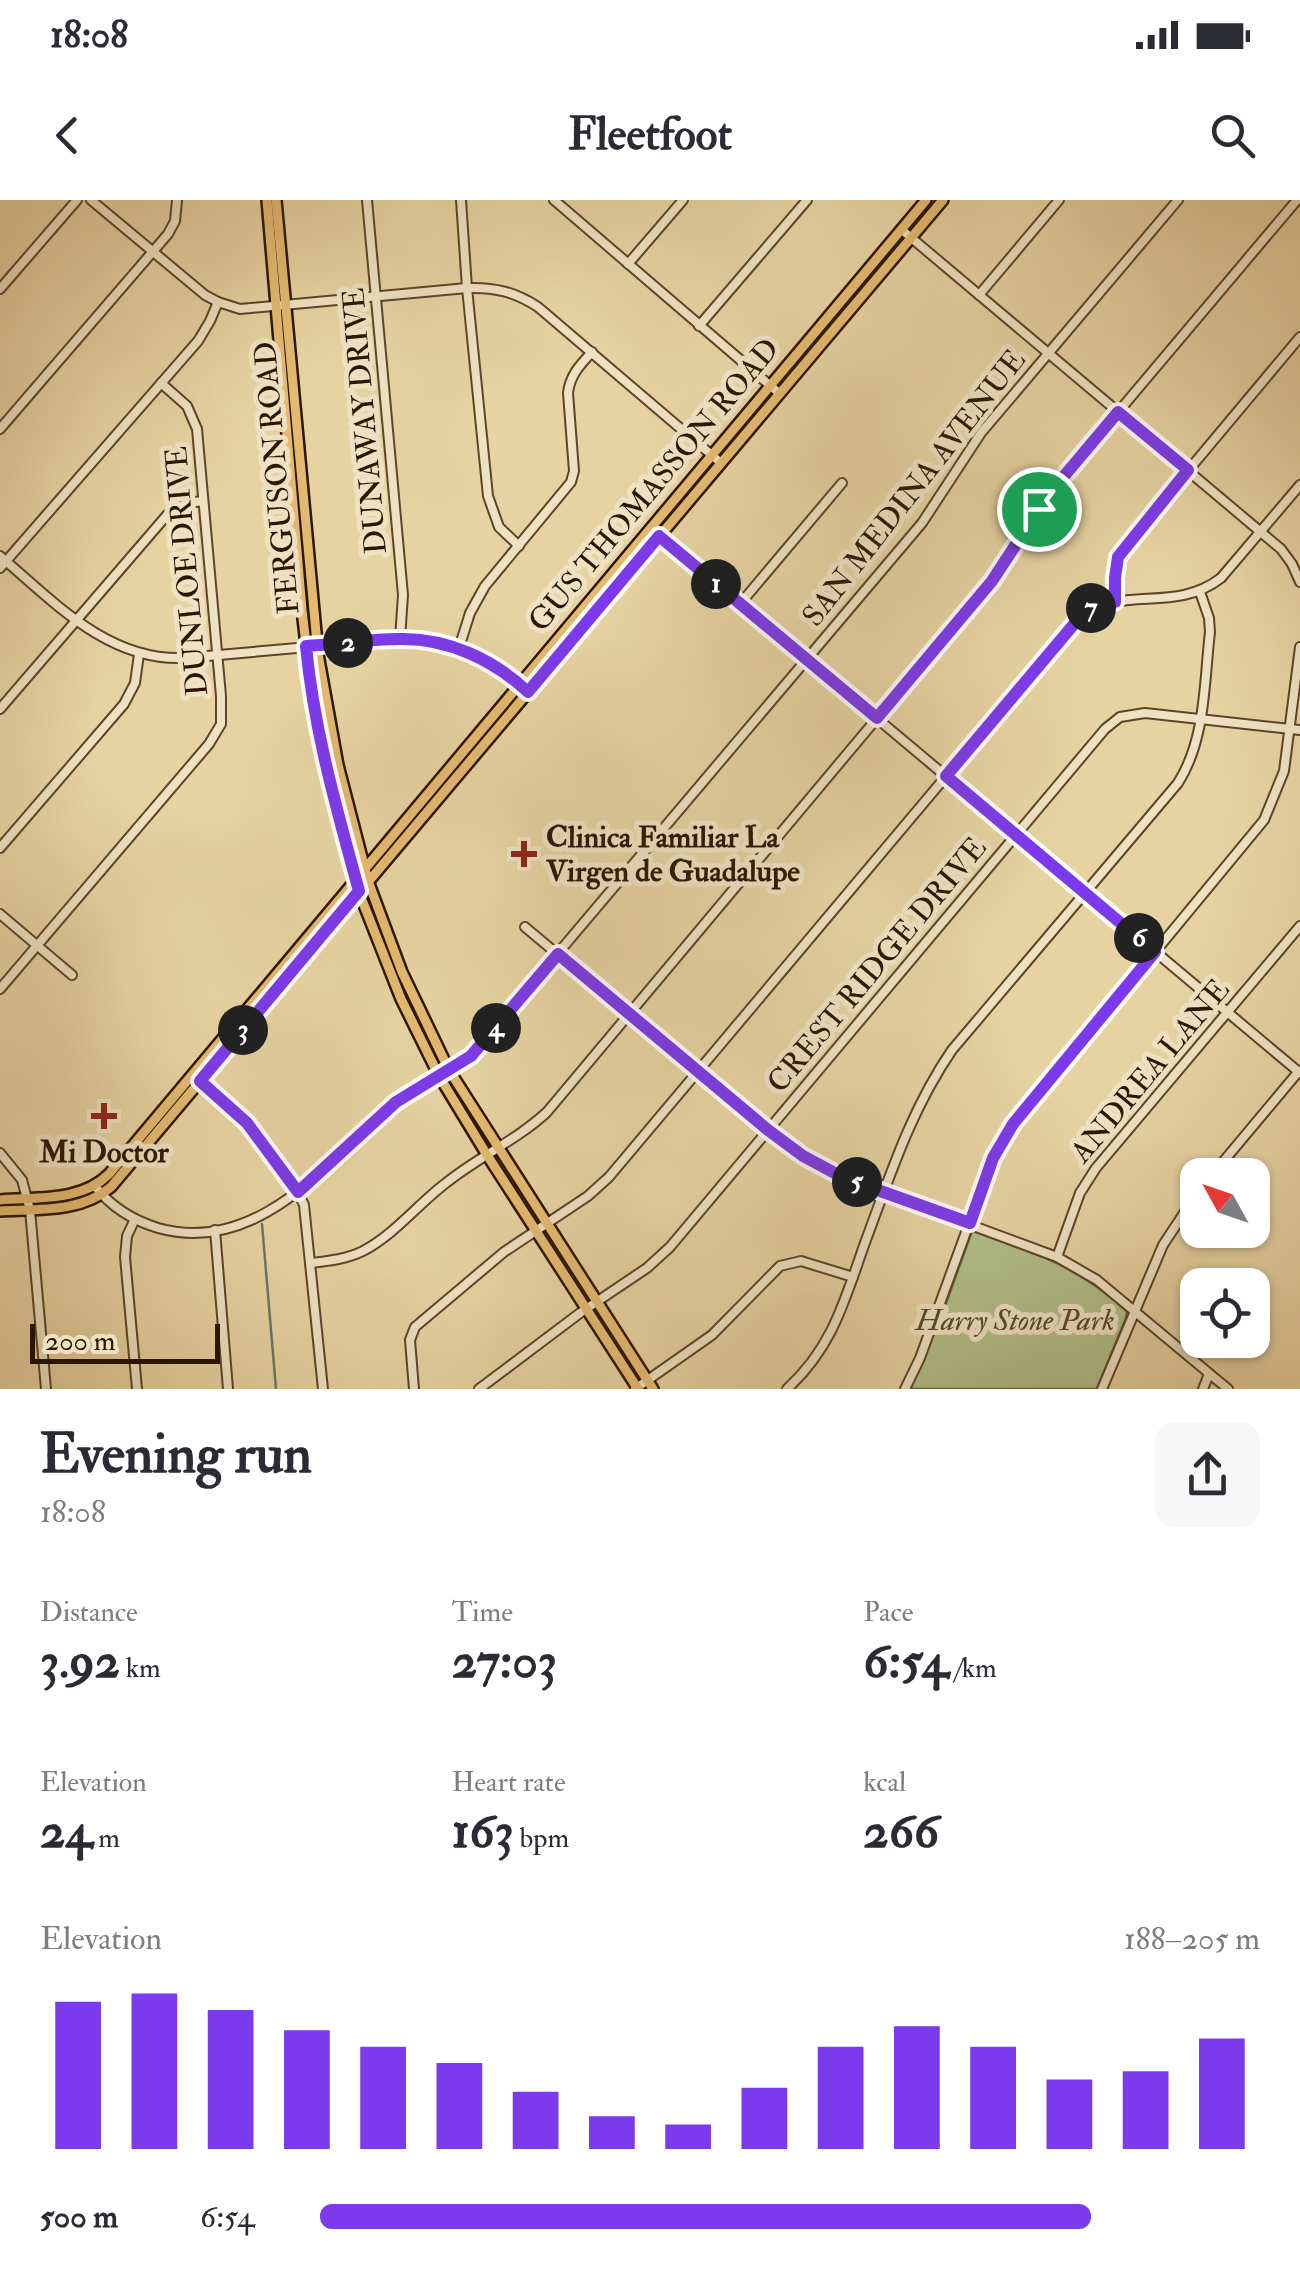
<!DOCTYPE html>
<meta charset="utf-8">
<style>
:root{--surface:#fff;--page:#f7f7f7;--text:#2b2b33;--muted:#7c7c81;--accent:#7c3aed}
body{margin:0;font-family:"IM FELL Double Pica",serif;background:var(--page);color:var(--text);height:100vh;display:flex;flex-direction:column;font-size:38px;white-space:nowrap}
*{box-sizing:border-box;margin:0}
p{font-size:32px;color:var(--muted)}
.icon{flex:none;width:55px;height:55px;fill:none;stroke:currentColor;stroke-width:2;stroke-linecap:round;stroke-linejoin:round}
.map{position:relative;height:1189px;overflow:hidden}
.drawer{display:flex;flex-direction:column;background:var(--surface);flex:1}
.drawer>*{flex:none}
.needle{width:65px;rotate:310deg}
.buttons{position:absolute;left:1180px;top:958px;display:grid;gap:20px}
.buttons a{display:grid;place-items:center;width:90px;height:90px;border-radius:20px;background:var(--surface);box-shadow:0 2px 8px #0004;font-size:50px}
.scale{position:absolute;left:30px;bottom:25px;width:190px;box-sizing:border-box;padding-left:10px;border:5px solid #2d1600;border-top:0;font-size:28px;line-height:35px;white-space:nowrap;color:#2d1600;-webkit-text-stroke:8px #efe2c3;paint-order:stroke}
.pin{position:absolute;display:grid;place-items:center;width:85px;height:85px;color:#fff;margin:-42px;border:5px solid #fff;border-radius:50%;box-shadow:0 2px 10px #0007}
.km{position:absolute;width:50px;height:50px;margin:-25px;border-radius:50%;background:#222;color:#fff;font-size:28px;line-height:50px;text-align:center}
.round{display:grid;place-items:center;flex:none;width:105px;height:105px;border-radius:20px;background:var(--page)}
.summary{display:flex;align-items:center;justify-content:space-between;height:170px;padding:0 40px}
h1{font-size:55px;font-weight:700;line-height:75px}
.figures{display:grid;grid-template-columns:repeat(3,1fr);gap:15px;height:170px;padding:10px 40px}
.figures div{display:grid;align-content:center}
.figures b{font-size:50px;font-weight:700}
.figures small{font-size:28px;font-weight:400}
.figures p{font-size:28px}
.chart{height:280px;padding:20px 40px}
.chart p{display:flex;justify-content:space-between}
.chart svg{width:100%;height:180px;margin-top:10px;stroke:var(--accent);stroke-width:6}
ul{padding:0 40px;list-style:none;font-size:32px}
li{display:grid;grid-template-columns:160px 120px 1fr;align-items:center;height:75px}
li i{height:25px;border-radius:12px;background:var(--accent)}
.status{display:flex;justify-content:space-between;align-items:center;height:70px;padding:0 50px;background:var(--surface);direction:ltr}
.status svg{height:28px;fill:currentColor}
header{display:flex;justify-content:space-between;align-items:center;height:130px;padding:0 40px;background:var(--surface);font-size:45px;font-weight:700}
.map>svg:first-child{display:block}
</style>
<div class="status"><b>18:08</b><svg viewBox="0 0 49 12"><path d="M0 12V9h3v3zM5 12V6h3v6zM10 12V3h3v9zM15 12V0h3v12zM26 1h20v11H26zM47 4h2v5h-2z"/></svg></div>
<header><svg class="icon" aria-label="back" viewBox="0 0 24 24"><path d="M15 5l-7 7 7 7"/></svg>Fleetfoot<svg class="icon" aria-label="search" viewBox="0 0 24 24"><circle cx="10" cy="10" r="6"/><path d="M15 15l6 6"/></svg></header>
<div class="map">
<svg width="1300" height="1189" viewBox="0 0 1300 1189">
<rect width="100%" height="100%" fill="#e7d3a2"/>
<filter id="stains"><feTurbulence type="fractalNoise" baseFrequency=".002" numOctaves="4"/><feColorMatrix values="0 0 0 0 .2 0 0 0 0 .09 0 0 0 0 .02 0 0 0 .5 -.17"/></filter>
<radialGradient id="worn" r=".72"><stop offset=".6" stop-color="#630" stop-opacity="0"/><stop offset="1" stop-color="#630" stop-opacity=".3"/></radialGradient>
<path fill="#b0be89" stroke="#6e6a44" stroke-width="2.5" d="M976,1030C1035,1052 1080,1068 1127,1111L1126,1118L1097,1189H910L941,1117L972,1031Z"/>
<g fill="none" stroke-linecap="round" stroke-linejoin="round">
<path stroke="#6d7668" stroke-width="2.5" d="M262,1024L276,1189"/>
<defs>
<g id="minor">
<path d="M91,0L205,95L218,102L240,109L467,88C495,87 515,92 538,107L721,263"/>
<path d="M367,0L403,395L400,439"/>
<path d="M461,0L467,88L488,296L499,327L519,346"/>
<path d="M554,0L780,194"/>
<path d="M902,30L1281,349L1292,364L1300,382"/>
<path d="M628,64L683,0"/>
<path d="M0,89L77,0"/>
<path d="M979,95L1059,0"/>
<path d="M699,126L807,0"/>
<path d="M0,229L168,34L175,21L177,0"/>
<path d="M657,334L1300,873"/>
<path d="M0,356C54,402 108,461 184,458L400,439C445,442 484,455 519,483"/>
<path d="M0,368L198,141L210,121L218,102"/>
<path d="M1115,402C1115,381 1114,364 1125,346L1300,137"/>
<path d="M740,404L842,283"/>
<path d="M459,448L470,413L485,386L571,282L574,271L568,193C570,175 580,165 592,152"/>
<path d="M0,509L167,315L187,303L203,301"/>
<path d="M0,648L124,504L135,483L139,454"/>
<path d="M0,714L72,775"/>
<path d="M525,727L761,925L803,956L844,978L1057,1057L1097,1080L1228,1189"/>
<path d="M0,789L209,544L221,524V496L197,229L187,206L161,183"/>
<path d="M198,880L247,923L298,992L304,1005L323,1189"/>
<path d="M0,953L22,980L30,1010L46,1189"/>
<path d="M1212,975L1299,871"/>
<path d="M95,986C111,1007 132,1020 158,1028C257,1056 328,962 393,906C416,886 446,873 471,856L922,323L981,233L1178,0"/>
<path d="M135,1019L127,1036L125,1057L137,1189"/>
<path d="M215,1030L228,1189"/>
<path d="M1057,1057L1080,993L1096,968L1300,726"/>
<path d="M311,1063C328,1061 347,1059 363,1051C394,1035 418,1004 446,983C478,957 517,940 547,912L992,381L1049,294L1297,0"/>
<path d="M414,1189L410,1140L415,1127L504,1052L588,996L609,977L1080,417C1123,384 1174,414 1221,378L1300,285"/>
<path d="M479,1189L580,1113L647,1068L670,1047L1105,529L1120,517L1145,513L1300,530"/>
<path d="M635,1189L712,1135L780,1066L801,1061L853,1077"/>
<path d="M787,1189C834,1146 845,1098 866,1040C891,973 911,910 952,850L1178,583C1206,539 1204,482 1210,432L1209,418L1200,392"/>
<path d="M905,1189L920,1158L993,958L1013,924L1264,620L1284,571L1300,447"/>
<path d="M1102,1189L1163,1045L1198,992"/>
<path d="M1203,1189L1209,1174"/>
</g>
<g id="major">
<path d="M267,0L302,410L312,497L327,575L362,700L401,799L439,876L487,955L638,1189"/>
<path d="M276,0L318,454L338,565L368,681L402,772L449,870L653,1189"/>
<path d="M0,1000C37,997 81,1002 109,974L926,0"/>
<path d="M0,1011C37,1009 81,1013 111,987L943,0"/>
</g>
</defs>
<use href="#minor" stroke="#5c4528" stroke-width="12"/>
<use href="#major" stroke="#2d1600" stroke-width="14"/>
<use href="#minor" stroke="#efe2c3" stroke-width="8"/>
<use href="#major" stroke="#e4ba71" stroke-width="9"/>
</g>
<g fill="none" stroke-linecap="round" stroke-linejoin="round">
<defs>
<path id="route" d="M1118,212L1188,270L1118,357L1115,378V402L1092,407L1080,417L946,576L1155,752L1013,924L993,958L970,1023L844,978L803,956L768,930L558,754L471,856L396,902L298,992L247,923L200,881L359,691C337,610 314,531 306,446C337,444 369,439 400,439C448,438 494,460 528,492L659,336L877,518L992,381L1049,294Z"/>
</defs>
<use href="#route" stroke="#fff" stroke-width="20"/>
<use href="#route" stroke="#7c3aed" stroke-width="12"/>
</g>
<g fill="#8f2418" stroke="#efe2c3" stroke-width="4">
<path d="M519 639h10v10h10v10h-10v10h-10v-10h-10v-10h10z"/>
<path d="M99 901h10v10h10v10h-10v10h-10v-10h-10v-10h10z"/>
</g>
<g text-anchor="middle" dominant-baseline="central" stroke-width="10" stroke-linejoin="round" paint-order="stroke">
<g font-size="30" fill="#2d1600" stroke="#efe2c3">
<text transform="translate(365 221) rotate(-95)">DUNAWAY DRIVE</text>
<text transform="translate(277 278) rotate(-95)">FERGUSON ROAD</text>
<text transform="translate(654 285) rotate(-50)">GUS THOMASSON ROAD</text>
<text transform="translate(914 288) rotate(-52)">SAN MEDINA AVENUE</text>
<text transform="translate(187 371) rotate(-95)">DUNLOE DRIVE</text>
<text transform="translate(877 765) rotate(-50)">CREST RIDGE DRIVE</text>
<text transform="translate(1150 871) rotate(-50)">ANDREA LANE</text>
</g>
<g font-size="30" font-weight="bold" fill="#2d1600" stroke="#efe2c3" text-anchor="start">
<text x="546" y="637">Clinica Familiar La<tspan x="546" dy="34">Virgen de Guadalupe</tspan></text>
<text x="104" y="952" text-anchor="middle">Mi Doctor</text>
</g>
<g font-size="30" font-style="italic" fill="#544829" stroke="#efe2c3">
<text x="1015" y="1120">Harry Stone Park</text>
</g>
</g>
<rect width="100%" height="100%" filter="url(#stains)"/>
<rect width="100%" height="100%" fill="url(#worn)"/>
</svg>
<div class="buttons">
<a><svg class="needle" viewBox="-14 -14 28 28"><path d="M0-13l5 13h-10z" fill="#e53935"/><path d="M0 13l5-13h-10z" fill="#7c7c81"/></svg></a>
<a><svg class="icon" aria-label="locate" viewBox="0 0 24 24"><circle cx="12" cy="12" r="6"/><path d="M12 2v4M12 18v4M2 12h4M18 12h4"/></svg></a>
</div>
<div class="scale">200 m</div>
<div class="pin" style="left:1039px;top:309px;background:#1e9e55"><svg class="icon" aria-label="arrive" viewBox="0 0 24 24"><path d="M6 21V4h12l-3 4 3 4H6"/></svg></div>
<b class="km" style="left:716px;top:384px">1</b>
<b class="km" style="left:348px;top:443px">2</b>
<b class="km" style="left:243px;top:830px">3</b>
<b class="km" style="left:496px;top:828px">4</b>
<b class="km" style="left:857px;top:982px">5</b>
<b class="km" style="left:1139px;top:738px">6</b>
<b class="km" style="left:1091px;top:408px">7</b>
</div>
<section class="drawer">
<div class="summary"><div><h1>Evening run</h1><p>18:08</p></div><a class="round"><svg class="icon" aria-label="share" viewBox="0 0 24 24"><path d="M12 15V3M7 8l5-5 5 5M5 13v7h14v-7"/></svg></a></div>
<div class="figures">
<div><p>Distance</p><b>3.92<small> km</small></b></div>
<div><p>Time</p><b>27:03</b></div>
<div><p>Pace</p><b>6:54<small> /km</small></b></div>
</div>
<div class="figures">
<div><p>Elevation</p><b>24<small> m</small></b></div>
<div><p>Heart rate</p><b>163<small> bpm</small></b></div>
<div><p>kcal</p><b>266</b></div>
</div>
<div class="chart"><p><span>Elevation</span>188–205 m</p>
<svg viewBox="0 0 160 44" preserveAspectRatio="none"><path d="M5 44V8M15 44V6M25 44V10M35 44V15M45 44V19M55 44V23M65 44V30M75 44V36M85 44V38M95 44V29M105 44V19M115 44V14M125 44V19M135 44V27M145 44V25M155 44V17"/></svg>
</div>
<ul>
<li><b>500 m</b>6:54<i style="width:82%"></i></li>
</ul>
</section>
